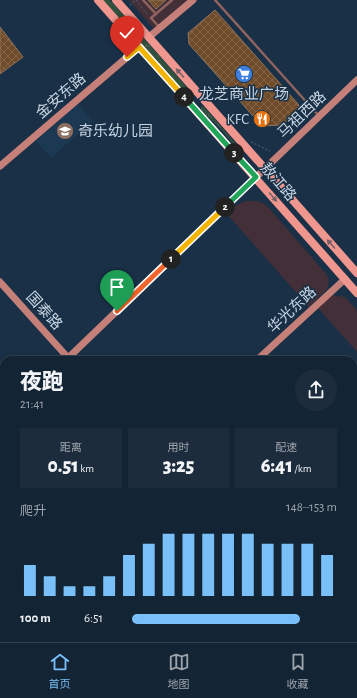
<!DOCTYPE html>
<html lang="zh">
<meta charset="utf-8">
<style>
:root{--surface:#132434;--page:#1c2c3c;--text:#f1f3f6;--muted:#9da4ac;--line:#32414f;--accent:#79bff8}
body{margin:0;font-family:"Alegreya Sans","Noto Sans SC",sans-serif;background:var(--page);color:var(--text);height:100vh;display:flex;flex-direction:column;font-size:15px;white-space:nowrap}
*{box-sizing:border-box;margin:0}
p{font-size:13px;color:var(--muted)}
.icon{flex:none;width:22px;height:22px;fill:none;stroke:currentColor;stroke-width:2;stroke-linecap:round;stroke-linejoin:round}
.map{position:relative;flex:1;overflow:hidden}
.sheet{position:absolute;left:0px;top:356px;width:357px;height:286px;display:flex;flex-direction:column;background:var(--surface);border-radius:12px 12px 0 0;box-shadow:0 4px 16px #0002,0 0 0 1px var(--line)}
.sheet>*{flex:none}
.pin{position:absolute;display:grid;place-items:center;width:34px;height:34px;color:#fff;margin:-41px -17px;border-radius:50% 50% 50% 0;rotate:-45deg;box-shadow:0 0 4px #0007}
.pin .icon{rotate:45deg}
.km{position:absolute;width:20px;height:20px;margin:-10px;border-radius:50%;background:#222;color:#fff;font-size:11px;line-height:20px;text-align:center}
.round{display:grid;place-items:center;flex:none;width:42px;height:42px;border-radius:21px;background:var(--page)}
.head{display:flex;align-items:center;justify-content:space-between;height:68px;padding:0 20px}
h1{font-size:22px;font-weight:800;line-height:30px}
.stats{display:grid;grid-template-columns:repeat(3,1fr);gap:6px;height:68px;padding:4px 20px}
.stats div{display:grid;align-content:center;border-radius:0px;background:var(--page);text-align:center}
.stats b{font-size:20px;font-weight:800}
.stats small{font-size:11px;font-weight:400}
.stats p{font-size:11px}
.chart{height:112px;padding:8px 20px}
.chart p{display:flex;justify-content:space-between}
.chart svg{width:100%;height:72px;margin-top:4px;stroke:var(--accent);stroke-width:6}
ul{padding:0 20px;list-style:none;font-size:13px}
li{display:grid;grid-template-columns:64px 48px 1fr;align-items:center;height:30px}
li i{height:10px;border-radius:5px;background:var(--accent)}
.tabs{display:flex;justify-content:space-around;align-items:center;height:56px;border-top:1px solid var(--line);background:var(--surface);font-size:11px;color:var(--muted)}
.tabs a{display:grid;justify-items:center;gap:2px}
.tabs .current{color:var(--accent)}
.map>svg:first-child{display:block}
</style>
<div class="map">
<svg width="357" height="642" viewBox="0 0 357 642">
<defs>
<pattern id="grass-tufts" width="24" height="20" patternUnits="userSpaceOnUse"><rect width="24" height="20" fill="#31503e"/><path d="M3 7l-1-3M5 7V3M7 7l1-3M15 17l-1-3M17 17v-4M19 17l1-3" fill="none" stroke="#4d685a"/></pattern>
<pattern id="building-cross-hatch" width="8" height="8" patternUnits="userSpaceOnUse"><rect width="8" height="8" fill="#704b2a"/><path d="M0 0l8 8M0 8l8-8" fill="none" stroke="#836449"/></pattern>
</defs>
<rect width="100%" height="100%" fill="#193046"/>
<g fill="#422f38">
<path d="M129,0H188L154,29Z"/>
<path d="M245,201H256L263,203L268,207L327,275L329,281L327,289L309,307L226,213L235,206Z"/>
<path d="M332,295L345,297L357,310V352L318,308Z"/>
</g>
<g fill="#1c3954">
<path d="M78,104L93,121L51,158L36,141Z"/>
<path d="M99,638H238L235,642H102Z"/>
</g>
<g fill="url(#grass-tufts)">
<path d="M103,0H110L191,92L190,95H186Z"/>
<path d="M201,106L204,107L242,151L240,152L219,127L201,110Z"/>
</g>
<path fill="#31503e" d="M353,592L357,595V642H334L330,638H353Z"/>
<g fill="#002122" stroke="#3b575c">
<path d="M353,432L357,435V462L353,458Z"/>
<rect x="0" y="537" width="4" height="23"/>
</g>
<g fill="url(#building-cross-hatch)" stroke="#91745d">
<path d="M148,0H166L156,9Z"/>
<path d="M215,10L299,105L296,113L282,125L262,126L189,44L188,33Z"/>
<path d="M0,27L23,57L0,74Z"/>
</g>
<g fill="none" stroke-linecap="round" stroke-linejoin="round">
<g stroke="#566a7d" stroke-width="1" stroke-dasharray="2 2" stroke-linecap="butt">
<path d="M136,0L148,15"/>
<path d="M130,5L136,0"/>
<path d="M251,142L270,151"/>
</g>
<g stroke="#8f635f" stroke-width="2.5">
<path d="M143,0L156,14"/>
<path d="M215,0L319,116"/>
<path d="M160,28L151,18L172,0"/>
<path d="M353,516L357,519"/>
<path d="M353,543L357,538"/>
<path d="M353,575L357,578"/>
<path d="M353,587L357,590"/>
</g>
<g stroke="#c5807a" stroke-width="7">
<path d="M149,37L193,0"/>
<path d="M0,166L139,47"/>
<path d="M0,282L70,360"/>
<path d="M66,360L357,80"/>
<path d="M257,360L345,279"/>
<path d="M0,423L4,419"/>
<path d="M353,503L357,498"/>
<path d="M353,513L357,508"/>
<path d="M0,598L4,603"/>
<path d="M0,607L4,612"/>
<path d="M24,638L27,642"/>
<path d="M31,638L34,642"/>
<path d="M320,638L324,642"/>
<path d="M249,642L252,638"/>
<path d="M256,642L259,638"/>
</g>
<g stroke="#ef968f" stroke-width="8">
<path d="M98,0L357,293"/>
<path d="M116,0L357,273"/>
</g>
</g>
<defs><path id="oneway-solid" d="M-6-.8H1V-3.2L6.5 0L1 3.2V.8H-6Z"/></defs>
<g fill="#795e67">
<use href="#oneway-solid" transform="translate(180 73) rotate(-132)"/>
<use href="#oneway-solid" transform="translate(273 197) rotate(49)"/>
<use href="#oneway-solid" transform="translate(331 244) rotate(-132)"/>
</g>
<g fill="none" stroke-linecap="round" stroke-linejoin="round">
<defs>
<path id="split-1" d="M117,311L171,259"/>
<path id="split-2" d="M171,259L225,207"/>
<path id="split-3" d="M225,207L256,177L234,153"/>
<path id="split-4" d="M184,97L234,153"/>
<path id="split-5" d="M127,57L139,47L184,97"/>
</defs>
<use href="#split-1" stroke="#fff" stroke-width="8"/>
<use href="#split-2" stroke="#fff" stroke-width="8"/>
<use href="#split-3" stroke="#fff" stroke-width="8"/>
<use href="#split-4" stroke="#fff" stroke-width="8"/>
<use href="#split-5" stroke="#fff" stroke-width="8"/>
<use href="#split-1" stroke="#f0652b" stroke-width="5"/>
<use href="#split-2" stroke="#f5b400" stroke-width="5"/>
<use href="#split-3" stroke="#22a559" stroke-width="5"/>
<use href="#split-4" stroke="#22a559" stroke-width="5"/>
<use href="#split-5" stroke="#f5b400" stroke-width="5"/>
</g>
<defs>
<symbol id="supermarket-disc" viewBox="-11 -11 22 22"><circle r="9.5" fill="#3f7fe0" stroke="#193046"/><path d="M-6-5.5h2.5l.6 2H6L4.5 2H-2.5L-4.4-4H-6ZM-1.5 3.2a1.3 1.3 0 1 0 .1 0ZM3 3.2a1.3 1.3 0 1 0 .1 0Z" fill="#fff"/></symbol>
<symbol id="restaurant-disc" viewBox="-11 -11 22 22"><circle r="9.5" fill="#e8710a" stroke="#193046"/><path d="M-5-6h1v4h1v-4h1v4h1v-4h1v5L-1.5 .5V6h-2V.5L-5-1ZM5-6V6H3V1.5H1.5Q1.5-4 5-6Z" fill="#fff"/></symbol>
<symbol id="school-disc" viewBox="-11 -11 22 22"><circle r="9.5" fill="#8d6e63" stroke="#193046"/><path d="M0-5L7-2L0 1L-7-2ZM-4 1L0 2.5L4 1V4Q0 6-4 4Z" fill="#fff"/></symbol>
</defs>
<g fill-rule="evenodd">
<use href="#supermarket-disc" x="234" y="64" width="20" height="20"/>
<use href="#restaurant-disc" x="252" y="109" width="20" height="20"/>
<use href="#school-disc" x="55" y="121" width="20" height="20"/>
</g>
<g text-anchor="middle" dominant-baseline="central" stroke-width="3" stroke-linejoin="round" paint-order="stroke">
<g font-size="15" fill="#c6d4e2" stroke="#193046">
<text x="244" y="94">龙芝商业广场</text>
<text x="249" y="119" text-anchor="end">KFC</text>
<text x="78" y="131" text-anchor="start">奇乐幼儿园</text>
</g>
<g font-size="15" fill="#c6d4e2" stroke="#193046">
<text transform="translate(61 96) rotate(-41)">金安东路</text>
<text transform="translate(302 115) rotate(-44)">马祖西路</text>
<text transform="translate(278 182) rotate(49)">敖江路</text>
<text transform="translate(292 310) rotate(-43)">华光东路</text>
<text transform="translate(44 311) rotate(48)">国泰路</text>
</g>
</g>
</svg>
<div class="pin" style="left:117px;top:311px;background:#1e9e55"><svg class="icon" aria-label="arrive" viewBox="0 0 24 24"><path d="M6 21V4h12l-3 4 3 4H6"/></svg></div>
<div class="pin" style="left:127px;top:57px;background:#d93025"><svg class="icon" aria-label="check" viewBox="0 0 24 24"><path d="M5 12l5 5 9-10"/></svg></div>
<b class="km" style="left:171px;top:259px">1</b>
<b class="km" style="left:225px;top:207px">2</b>
<b class="km" style="left:234px;top:153px">3</b>
<b class="km" style="left:184px;top:97px">4</b>
<section class="sheet">
<div class="head"><div><h1>夜跑</h1><p>21:41</p></div><a class="round"><svg class="icon" aria-label="share" viewBox="0 0 24 24"><path d="M12 15V3M7 8l5-5 5 5M5 13v7h14v-7"/></svg></a></div>
<div class="stats">
<div><p>距离</p><b>0.51<small> km</small></b></div>
<div><p>用时</p><b>3:25</b></div>
<div><p>配速</p><b>6:41<small> /km</small></b></div>
</div>
<div class="chart"><p><span>爬升</span>148–153 m</p>
<svg viewBox="0 0 160 44" preserveAspectRatio="none"><path d="M5 44V25M15 44V32M25 44V38M35 44V38M45 44V32M55 44V19M65 44V12M75 44V6M85 44V6M95 44V6M105 44V6M115 44V6M125 44V12M135 44V12M145 44V12M155 44V19"/></svg>
</div>
<ul>
<li><b>100 m</b>6:51<i style="width:82%"></i></li>
</ul>
</section>
</div>
<nav class="tabs">
<a class="current"><svg class="icon" aria-label="home" viewBox="0 0 24 24"><path d="M3 11l9-7 9 7M6 9v11h12V9"/></svg>首页</a>
<a><svg class="icon" aria-label="map" viewBox="0 0 24 24"><path d="M3 6l6-2 6 2 6-2v14l-6 2-6-2-6 2zM9 4v14M15 6v14"/></svg>地图</a>
<a><svg class="icon" aria-label="saved" viewBox="0 0 24 24"><path d="M7 4h10v16l-5-4-5 4z"/></svg>收藏</a>
</nav>
